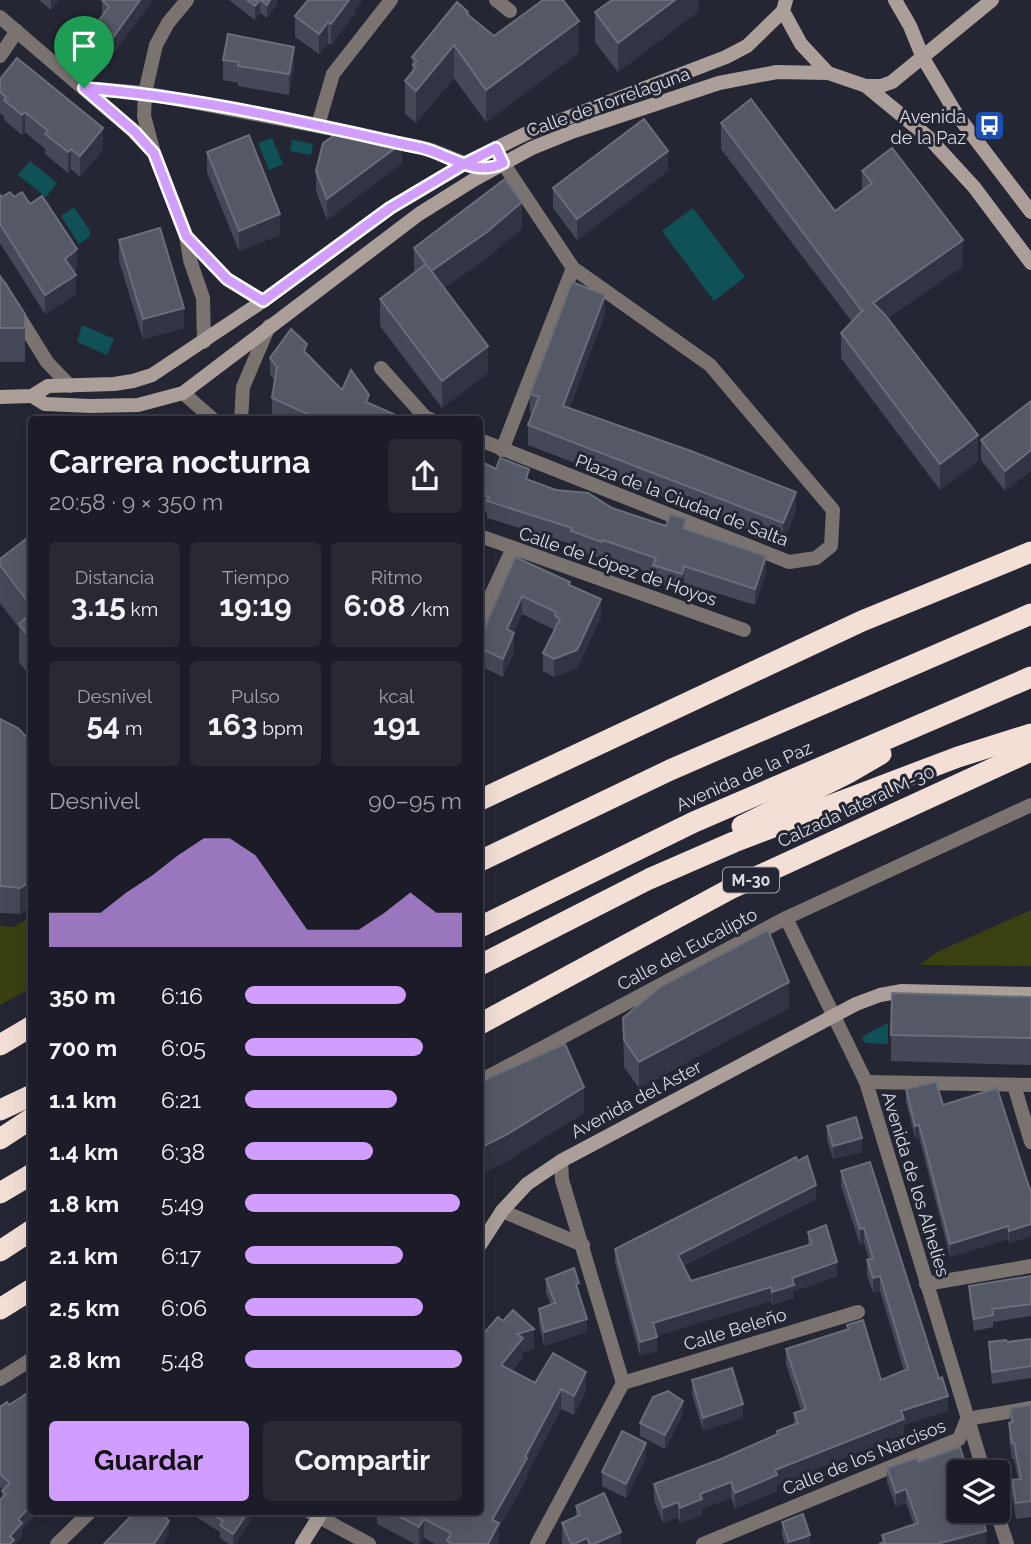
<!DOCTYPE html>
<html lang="es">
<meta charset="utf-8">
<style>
:root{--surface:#1b1c27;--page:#282933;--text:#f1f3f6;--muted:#a0a1a7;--line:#393a44;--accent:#d19dfe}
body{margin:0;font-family:Raleway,sans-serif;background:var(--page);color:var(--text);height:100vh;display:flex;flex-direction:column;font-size:26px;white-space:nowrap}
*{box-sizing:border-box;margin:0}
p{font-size:23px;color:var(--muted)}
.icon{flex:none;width:38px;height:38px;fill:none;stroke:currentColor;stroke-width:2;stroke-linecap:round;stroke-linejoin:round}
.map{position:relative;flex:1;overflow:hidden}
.panel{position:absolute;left:28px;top:416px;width:455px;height:1099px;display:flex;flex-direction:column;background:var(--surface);border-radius:7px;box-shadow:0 7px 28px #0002,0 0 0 2px var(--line)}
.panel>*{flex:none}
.controls{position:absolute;left:947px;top:1460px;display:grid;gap:14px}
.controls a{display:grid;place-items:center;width:63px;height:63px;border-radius:7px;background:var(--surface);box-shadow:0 7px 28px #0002,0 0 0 2px var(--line);font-size:35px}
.pin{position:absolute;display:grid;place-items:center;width:60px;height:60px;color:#fff;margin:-72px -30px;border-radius:50% 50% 50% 0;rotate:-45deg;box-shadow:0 0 7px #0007}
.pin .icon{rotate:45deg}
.round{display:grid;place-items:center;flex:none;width:74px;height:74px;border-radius:7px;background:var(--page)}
.overview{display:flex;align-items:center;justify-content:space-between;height:119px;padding:0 21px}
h1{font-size:32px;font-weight:700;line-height:52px}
.figures{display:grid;grid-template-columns:repeat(3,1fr);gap:10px;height:119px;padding:7px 21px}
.figures div{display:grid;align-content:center;border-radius:7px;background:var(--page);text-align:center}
.figures b{font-size:30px;font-weight:700}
.figures small{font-size:19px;font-weight:400}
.figures p{font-size:19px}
.chart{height:196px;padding:14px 21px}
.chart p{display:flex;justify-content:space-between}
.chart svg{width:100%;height:126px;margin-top:7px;fill:var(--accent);opacity:.7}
.action{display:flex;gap:14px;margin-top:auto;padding:14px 21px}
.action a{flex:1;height:80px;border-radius:7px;background:var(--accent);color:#111;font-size:28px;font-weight:700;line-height:80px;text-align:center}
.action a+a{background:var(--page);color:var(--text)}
ul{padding:0 21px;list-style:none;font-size:23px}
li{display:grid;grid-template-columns:112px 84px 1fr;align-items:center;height:52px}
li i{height:18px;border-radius:9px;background:var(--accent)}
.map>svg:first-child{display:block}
</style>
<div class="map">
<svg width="1031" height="1544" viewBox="0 0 1031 1544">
<rect width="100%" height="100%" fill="#242634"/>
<g fill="#3a4010">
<path d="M1031,910V966L919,965L939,951Z"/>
<path d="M31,917V988L0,1005V926L13,927Z"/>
</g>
<g fill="#0f5157">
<path d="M272,138L283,164L269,170L258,143Z"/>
<path d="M292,140L313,144L311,155L290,151Z"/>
<path d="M30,161L57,183L46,197L18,175Z"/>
<path d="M74,207L90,231V236L79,244L61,216Z"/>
<path d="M693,208L745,277L714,301L662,231Z"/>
<path d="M82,325L114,339L107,355L77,342Z"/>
<path d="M885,1024H888V1044L865,1043L862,1037Z"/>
</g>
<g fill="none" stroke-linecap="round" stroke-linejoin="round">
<g stroke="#7b7370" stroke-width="14">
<path d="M187,0L168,23L156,45L145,93L144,116L154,153L186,235L190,260L203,298L204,342"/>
<path d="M496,0L510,11"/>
<path d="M0,17L133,131L151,150"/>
<path d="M0,56L17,31"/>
<path d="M84,88L145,93L358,134"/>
<path d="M318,125L333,74L391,0"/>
<path d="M385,140C401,144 418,146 434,151C458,160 470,169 497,167"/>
<path d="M187,237L227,279L263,301"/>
<path d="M0,286L47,362L70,386"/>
<path d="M381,368L425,417L432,420"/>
<path d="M183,393L214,420"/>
<path d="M241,420L243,387L269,326"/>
<path d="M480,440L789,562L816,558L831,546L833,510L710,365L573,268L503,163L496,148"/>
<path d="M502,450L573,268"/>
<path d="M480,536L744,630"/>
<path d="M480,619L512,550"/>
<path d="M786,918L866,1082L984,1472"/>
<path d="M480,1081L786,918L1031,805"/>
<path d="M866,1082L1031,1085"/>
<path d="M1014,1085L1031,1142"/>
<path d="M502,1211L583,1245"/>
<path d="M926,1284L1031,1266"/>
<path d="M0,1379L32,1359"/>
<path d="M623,1383L858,1312"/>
<path d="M996,1510L1007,1544"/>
<path d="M310,1512L369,1544"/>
<path d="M57,1544L90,1512"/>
<path d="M537,1544L623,1383L562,1180L561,1161"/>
<path d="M703,1544L959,1439L967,1419L1031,1408"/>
</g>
<g stroke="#ac9f99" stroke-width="14">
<path d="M786,0L783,11L801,44L828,73L866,86H881L892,82L992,0"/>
<path d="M895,0L910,26L923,58L957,115L1031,212"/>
<path d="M866,86L928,137L974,187L1031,263"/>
<path d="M32,396L45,404L90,406L138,405L183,393L419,214L475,179L532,148L574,131L719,83L777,72L828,73"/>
<path d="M0,397L32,396L48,386L114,384L133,381L152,375L263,301L390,208L464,164L525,134L726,57L747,46L783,11"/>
<path d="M480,1245L502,1211L527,1184L561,1161L856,1004L880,995L902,991L1031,994"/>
<path d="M302,1544L322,1512"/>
</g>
<g stroke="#f4dfd6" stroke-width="21">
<path d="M480,800L862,621L1031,552"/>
<path d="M742,826L850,772L881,754"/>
<path d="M480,861L670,770L1031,614"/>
<path d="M480,927L694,822L1031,677"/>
<path d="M480,965L649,879L734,842L958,757L1031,734"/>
<path d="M480,1024L730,889L1031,751"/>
<path d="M0,1045L32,1026"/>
<path d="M0,1110L32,1095"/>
<path d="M0,1139L32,1118"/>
<path d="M0,1193L32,1174"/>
<path d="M0,1251L32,1230"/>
<path d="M0,1309L32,1289"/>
</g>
</g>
<g fill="#454856">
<path d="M39,0H59L51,10Z"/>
<path d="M102,0H153L104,66L87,53V36L102,17Z"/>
<path d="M229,0H277V4L267,18L260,13L255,20Z"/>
<path d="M308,0H362L356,8V12L331,45L328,43L319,54L295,37V16Z"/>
<path d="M699,0V11L618,72L595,42V12Z"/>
<path d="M468,15L494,36L579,53L486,122L454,78L416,123L405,114V81L412,72V57Z"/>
<path d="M223,60L294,67L289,95L238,86V83L223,80Z"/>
<path d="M0,79L103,149L80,177L71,169L68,173L45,154V149L25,132L22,135L4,120V116L0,113Z"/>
<path d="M721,123L835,211L862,190V171L963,266L888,318L978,461L940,490L841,358V333L852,322L721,149Z"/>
<path d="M207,152L280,235L239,251L207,172Z"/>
<path d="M402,163L327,220L316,191V171Z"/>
<path d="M668,171L577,240L553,208V188Z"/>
<path d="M0,195L2,197H14L77,269L73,272L76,295L45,314L0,243Z"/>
<path d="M522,228L487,258L444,288L488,373L442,408L380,326V299L414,274V248Z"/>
<path d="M119,240L184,328L143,339L119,261Z"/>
<path d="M0,276L25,328V362H0Z"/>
<path d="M605,314L569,409L796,511L783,543L528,445V425L532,414L530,413V394Z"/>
<path d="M307,355L342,390L369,403L407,420H283L272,415V398L275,381L270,375V358Z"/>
<path d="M1031,401L1005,491L981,460V440Z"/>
<path d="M480,461L496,469L612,508L666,526L686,529L766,573L755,605L684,583L682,591L653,582V574L603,557L602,559L571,548V544L487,518V513L480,510Z"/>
<path d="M32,536V672L28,674L19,662V628L0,603V559Z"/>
<path d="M515,557L570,585L601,617L577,668L554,677L543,671V653L555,630L522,614L514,632V651L503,677L480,666V639Z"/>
<path d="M0,719L32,743V907L20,914L0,913Z"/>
<path d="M1031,997V1065L891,1061V1035Z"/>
<path d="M789,1008L639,1088L624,1067L623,1018Z"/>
<path d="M906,1089L943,1105L1031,1193L1009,1244L1008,1239L950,1257L919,1137L915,1138L906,1102Z"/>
<path d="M827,1126L862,1152L833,1159L827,1140Z"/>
<path d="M841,1171L948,1411L904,1425V1434L777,1485V1491L735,1509L731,1498L702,1509V1515L680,1523L678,1517L663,1523L654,1500V1484L721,1459L777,1434V1431L794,1424V1413L801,1410L786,1364V1349L847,1329V1325L881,1380L904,1371L880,1291L873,1293L867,1275V1260L869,1259L864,1243L860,1245L841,1186Z"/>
<path d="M816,1199L683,1266L691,1281L808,1245V1232L837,1276L794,1291V1298L772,1305L771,1301L656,1336L657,1351L640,1356L615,1263V1249Z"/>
<path d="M1031,1276V1316L993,1322V1327L974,1331L969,1298V1286Z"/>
<path d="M546,1279L579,1294L587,1332L544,1346L539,1323V1309L551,1305L546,1293Z"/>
<path d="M1031,1339V1378L992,1384L989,1354V1342H1007Z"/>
<path d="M480,1341L534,1349L523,1352V1357L512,1371L535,1383L586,1391L574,1415L561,1409L527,1474V1478L499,1528L498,1544H435L424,1538L420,1544H415L377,1524V1512H480Z"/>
<path d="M692,1380L743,1418L703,1431L692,1394Z"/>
<path d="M9,1405L22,1536L15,1544H0L2,1491L3,1490L0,1487V1407Z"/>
<path d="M1031,1405V1517L1016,1519L1012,1496V1480L1018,1479L1014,1459H1012L1009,1439L1010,1408Z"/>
<path d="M683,1414L665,1449L640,1436V1423Z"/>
<path d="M646,1457L626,1498L602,1486V1472Z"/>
<path d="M918,1462L986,1544L882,1543V1535L914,1525L906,1503L896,1507L887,1482V1468Z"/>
<path d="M576,1506L621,1544H562V1523L576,1517Z"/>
<path d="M188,1512H251V1520L235,1544H229L220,1538V1532Z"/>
<path d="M782,1522L810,1544H785L782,1536Z"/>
</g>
<g fill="#313442">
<path d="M51,0H59L51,10Z"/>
<path d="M139,0H153L104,66V50Z"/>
<path d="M260,0V13L255,20V6Z"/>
<path d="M270,0H277V4L267,18V5Z"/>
<path d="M349,0H362L356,8V12L331,45V24Z"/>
<path d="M675,0H699V11L618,72V43Z"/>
<path d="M579,21V53L486,122V90Z"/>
<path d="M328,22V43L319,54V34Z"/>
<path d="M454,45V78L416,123V91Z"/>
<path d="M294,47V67L289,95V74Z"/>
<path d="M25,112V132L22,135V115Z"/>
<path d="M103,128V149L80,177V156Z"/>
<path d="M402,143V163L327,220V199Z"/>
<path d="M71,149V169L68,173V152Z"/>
<path d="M668,151V171L577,240V219Z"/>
<path d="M522,202V228L487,258L431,298V271Z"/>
<path d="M280,214V235L239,251V231Z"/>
<path d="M963,240V266L873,328V303Z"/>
<path d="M77,249V269L65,278V259Z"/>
<path d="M76,275V295L45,314V295Z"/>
<path d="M605,295V314L563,426V406Z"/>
<path d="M184,308V328L143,339V319Z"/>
<path d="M488,346V373L442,408V381Z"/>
<path d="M978,435V461L940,490V464Z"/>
<path d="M1031,450V471L1005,491V471Z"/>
<path d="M796,492V511L783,543V523Z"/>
<path d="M483,547V566L480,573V554Z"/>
<path d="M766,556V573L755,605V589Z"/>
<path d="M684,566V583L682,591V574Z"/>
<path d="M522,596V614L507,647V629Z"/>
<path d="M601,599V617L577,668L554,677V659Z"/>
<path d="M514,633V651L503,677V659Z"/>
<path d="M32,634V672L28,674V636Z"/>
<path d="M32,880V907L20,914V888Z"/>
<path d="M789,982V1008L639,1088V1062Z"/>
<path d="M584,1087V1113L506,1162L480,1175V1148Z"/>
<path d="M919,1125V1137L915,1138V1126Z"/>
<path d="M862,1138V1152L833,1159V1146Z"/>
<path d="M816,1185V1199L678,1268V1255Z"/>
<path d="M1031,1224V1236L1009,1244V1231Z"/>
<path d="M1008,1226V1239L950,1257V1244Z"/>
<path d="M864,1228V1243L860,1245V1229Z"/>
<path d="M837,1262V1276L794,1291V1298L772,1305V1292L792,1278Z"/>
<path d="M880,1276V1291L873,1293V1278Z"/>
<path d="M771,1287V1301L653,1337V1323Z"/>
<path d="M587,1319V1332L544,1346V1332Z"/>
<path d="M534,1329V1349L523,1352V1357L501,1384V1365L517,1334Z"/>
<path d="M657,1337V1351L640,1356V1342Z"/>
<path d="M586,1372V1391L574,1415V1396Z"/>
<path d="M561,1389V1409L527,1474V1478L499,1528V1543L498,1544H488L492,1520Z"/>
<path d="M948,1396V1411L904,1425V1434L777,1485V1491L735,1509V1493L775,1470L901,1411Z"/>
<path d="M683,1401V1414L665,1449V1435Z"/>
<path d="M743,1404V1418L703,1431V1418Z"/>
<path d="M646,1443V1457L626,1498V1484Z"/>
<path d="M731,1482V1498L702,1509V1515L680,1523V1508L700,1494Z"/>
<path d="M906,1489V1503L896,1507V1493Z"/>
<path d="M678,1502V1517L663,1523V1508Z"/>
<path d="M32,1505V1512H38L22,1529V1536L15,1544H10V1536L18,1519Z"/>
<path d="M248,1512H251V1520L235,1544H233V1534Z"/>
<path d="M424,1519V1538L420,1544H419V1527Z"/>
<path d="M169,1521V1534L163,1544H154Z"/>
<path d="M986,1531V1544H937Z"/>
<path d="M621,1532V1544H594Z"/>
<path d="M810,1535V1544H789V1542Z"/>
<path d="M587,1538V1544H574Z"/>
</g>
<g fill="#555865" stroke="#6a6d7a" stroke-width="2">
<path d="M102,0H140L104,50L87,36L109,7Z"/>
<path d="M247,0H260L255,6Z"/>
<path d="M261,0H270L267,5Z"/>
<path d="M308,0H349L331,24L328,22L319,34L295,16Z"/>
<path d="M543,0H563L579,21L486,90L454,45L416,91L405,81L416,67L413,65L417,61L412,57L457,2L468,12L467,14L494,36Z"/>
<path d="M612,0H675L618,43L595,12Z"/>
<path d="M228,34L294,47L289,74L238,66V62L223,60Z"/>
<path d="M17,58L103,128L80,156L71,149L68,152L45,134L48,131L25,112L22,115L4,100L6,97L0,92V79Z"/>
<path d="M751,99L835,211L872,183L862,171L892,148L963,240L873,303L885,315L978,435L940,464L841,333L864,309L862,311L721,123Z"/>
<path d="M644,119L668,151L577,219L553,188Z"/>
<path d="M342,130L402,143L327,199L316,171L323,143Z"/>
<path d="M249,135L280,214L239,231L207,152Z"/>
<path d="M505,179L522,202L487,232L431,271L414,248Z"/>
<path d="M10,192L14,197L22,192L30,204L42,196L77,249L65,259L76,275L45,295L0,224V195L2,197Z"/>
<path d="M160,228L184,308L143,319L119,240Z"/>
<path d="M426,264L488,346L442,381L380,299Z"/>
<path d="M0,276L25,314V328H0Z"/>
<path d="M572,282L605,295L563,406L691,451L796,492L783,523L528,425L539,397L530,394Z"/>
<path d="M291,329L307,344L304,351L342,390L351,370L369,395L366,402L407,420H321L272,398L277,367L270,358Z"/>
<path d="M1031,401V450L1005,471L981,440Z"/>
<path d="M500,458L529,469L526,479L556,490L588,493L612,508L666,526L670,514L686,519L683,528L766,556L755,589L684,566L682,574L653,565L656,558L603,540L602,542L571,531L572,528L487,501L489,497L480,494V461L496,469Z"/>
<path d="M31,535L32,536V607L0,565V559Z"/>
<path d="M480,545L483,547L480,554Z"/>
<path d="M515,557L570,582L569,585L601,599L577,650L554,659L543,653L560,619L555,616L556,612L522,596L507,629L514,633L503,659L480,648V639Z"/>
<path d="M32,613V634L28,636L19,624Z"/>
<path d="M0,719L18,728L32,743V880L20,888L0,886Z"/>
<path d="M768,930L789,982L639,1062L624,1040L623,1018L660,987Z"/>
<path d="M892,993L1031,997V1038L891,1035Z"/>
<path d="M565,1044L584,1087L506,1135L480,1148V1082Z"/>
<path d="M936,1082L943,1105L997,1088L1031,1193V1224L1009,1231L1008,1226L950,1244L925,1146L919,1125L915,1126L906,1089Z"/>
<path d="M856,1117L862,1138L833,1146L827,1126Z"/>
<path d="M807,1156L816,1185L678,1255L691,1281L812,1244L808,1232L826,1225L837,1262L792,1278L794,1285L772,1292L771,1287L653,1323L657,1337L640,1342L615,1249L796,1157L798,1161Z"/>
<path d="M870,1162L939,1379L942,1377L948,1396L901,1411L904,1419L775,1470L777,1475L735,1493L731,1482L700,1494L702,1499L680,1508L678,1502L663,1508L654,1484L721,1459L778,1434L777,1431L798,1423L794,1413L806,1409L786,1349L849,1329L847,1325L863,1320L881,1380L908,1369L880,1276L873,1278L867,1260L873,1258L864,1228L860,1229L841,1171Z"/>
<path d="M574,1268L579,1283L576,1284L587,1319L544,1332L539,1309L555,1303L546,1279Z"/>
<path d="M1031,1276V1304L992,1309L993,1315L974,1319L969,1286Z"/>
<path d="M513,1310L534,1329L517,1334L523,1338L501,1365L535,1383L553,1353L586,1372L574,1396L561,1389L525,1457L527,1458L492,1520L499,1523L488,1544H452L447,1541L451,1533L424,1519L419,1527L391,1512H480V1341L483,1334L498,1317L503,1321Z"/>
<path d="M1031,1339V1366L992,1372L989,1342L1006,1340L1007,1342Z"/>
<path d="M732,1368L743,1404L703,1418L692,1380Z"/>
<path d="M32,1390V1505L18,1519L22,1523L10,1536L14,1540L10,1544H0V1500L6,1494L2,1491L10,1483L0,1474V1407L7,1402L9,1405Z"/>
<path d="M668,1391L683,1401L665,1435L640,1423L653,1397Z"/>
<path d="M1031,1405V1501L1016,1503L1012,1480L1021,1479L1014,1443H1012L1009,1423L1013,1422L1010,1408Z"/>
<path d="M622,1431L646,1443L626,1484L602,1472Z"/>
<path d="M960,1447L968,1472H959V1510H981L986,1531L937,1544H879L885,1542L882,1535L918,1523L906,1489L896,1493L887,1468L917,1458L918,1462Z"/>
<path d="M604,1493L621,1532L594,1544H590L587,1538L574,1544H571L562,1523L580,1515L576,1506Z"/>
<path d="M135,1512H160L169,1521L154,1544H104Z"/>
<path d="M208,1512H248L233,1534L220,1525L223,1521Z"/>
<path d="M803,1514L810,1535L789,1542L782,1522Z"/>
</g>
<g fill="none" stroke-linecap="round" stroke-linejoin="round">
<defs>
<path id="route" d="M84,88C198,97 310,124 422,148C448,154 476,178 503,163L496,148L464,164L390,208L263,301L227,279L186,236L154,153L134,131L84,88"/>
</defs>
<use href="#route" stroke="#fff" stroke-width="14"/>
<use href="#route" stroke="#d19dfe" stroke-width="9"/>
</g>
<defs>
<symbol id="bus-square" viewBox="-11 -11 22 22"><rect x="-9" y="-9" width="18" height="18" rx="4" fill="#1a4fb4" stroke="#242634"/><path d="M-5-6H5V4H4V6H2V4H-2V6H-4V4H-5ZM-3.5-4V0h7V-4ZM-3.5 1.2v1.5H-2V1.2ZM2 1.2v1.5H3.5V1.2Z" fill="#fff"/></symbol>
</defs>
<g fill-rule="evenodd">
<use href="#bus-square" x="972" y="108" width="35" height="35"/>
</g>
<g text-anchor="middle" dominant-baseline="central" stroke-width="6" stroke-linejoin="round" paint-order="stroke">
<rect fill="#242634" stroke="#a4a6b1" stroke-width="2" x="723" y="867.5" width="56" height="25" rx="5"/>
<g font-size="16" font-weight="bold" fill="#dbdde6">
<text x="751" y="880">M-30</text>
</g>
<g font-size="18" fill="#dbdde6" stroke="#242634">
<text transform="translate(608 102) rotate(-20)">Calle de Torrelaguna</text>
<text transform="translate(682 500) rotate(21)">Plaza de la Ciudad de Salta</text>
<text transform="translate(618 566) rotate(19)">Calle de López de Hoyos</text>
<text transform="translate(744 776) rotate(-24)">Avenida de la Paz</text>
<text transform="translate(856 806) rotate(-25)">Calzada lateral M-30</text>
<text transform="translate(687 949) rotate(-28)">Calle del Eucalipto</text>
<text transform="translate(636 1099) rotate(-28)">Avenida del Aster</text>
<text transform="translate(916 1184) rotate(73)">Avenida de los Alhelíes</text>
<text transform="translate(735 1329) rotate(-17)">Calle Beleño</text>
<text transform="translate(864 1457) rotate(-22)">Calle de los Narcisos</text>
</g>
<g font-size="18" fill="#dbdde6" stroke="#242634" text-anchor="end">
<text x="966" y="116">Avenida<tspan x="966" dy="21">de la Paz</tspan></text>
</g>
</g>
</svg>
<div class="controls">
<a><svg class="icon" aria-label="layers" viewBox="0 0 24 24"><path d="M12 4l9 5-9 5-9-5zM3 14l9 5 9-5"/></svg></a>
</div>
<div class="pin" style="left:84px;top:88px;background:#1e9e55"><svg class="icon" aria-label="arrive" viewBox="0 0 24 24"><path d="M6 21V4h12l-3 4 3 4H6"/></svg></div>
<section class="panel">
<div class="overview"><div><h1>Carrera nocturna</h1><p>20:58 · 9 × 350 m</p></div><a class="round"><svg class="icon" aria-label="share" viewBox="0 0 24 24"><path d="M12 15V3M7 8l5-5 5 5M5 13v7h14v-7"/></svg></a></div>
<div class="figures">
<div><p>Distancia</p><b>3.15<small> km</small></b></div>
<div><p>Tiempo</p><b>19:19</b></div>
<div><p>Ritmo</p><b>6:08<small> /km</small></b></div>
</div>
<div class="figures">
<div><p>Desnivel</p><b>54<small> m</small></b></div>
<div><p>Pulso</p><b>163<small> bpm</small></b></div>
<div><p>kcal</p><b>191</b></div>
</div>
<div class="chart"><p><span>Desnivel</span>90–95 m</p>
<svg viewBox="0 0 160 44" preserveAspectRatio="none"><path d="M0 44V32L10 32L20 32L30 25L40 19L50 12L60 6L70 6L80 12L90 25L100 38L110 38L120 38L130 32L140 25L150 32L160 32V44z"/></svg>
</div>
<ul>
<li><b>350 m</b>6:16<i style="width:74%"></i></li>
<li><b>700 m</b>6:05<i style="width:82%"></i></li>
<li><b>1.1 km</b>6:21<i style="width:70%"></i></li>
<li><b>1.4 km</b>6:38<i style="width:59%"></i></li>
<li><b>1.8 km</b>5:49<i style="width:99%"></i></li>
<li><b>2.1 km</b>6:17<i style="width:73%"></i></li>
<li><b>2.5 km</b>6:06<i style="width:82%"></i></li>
<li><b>2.8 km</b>5:48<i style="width:100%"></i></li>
</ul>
<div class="action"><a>Guardar</a><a>Compartir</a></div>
</section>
</div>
